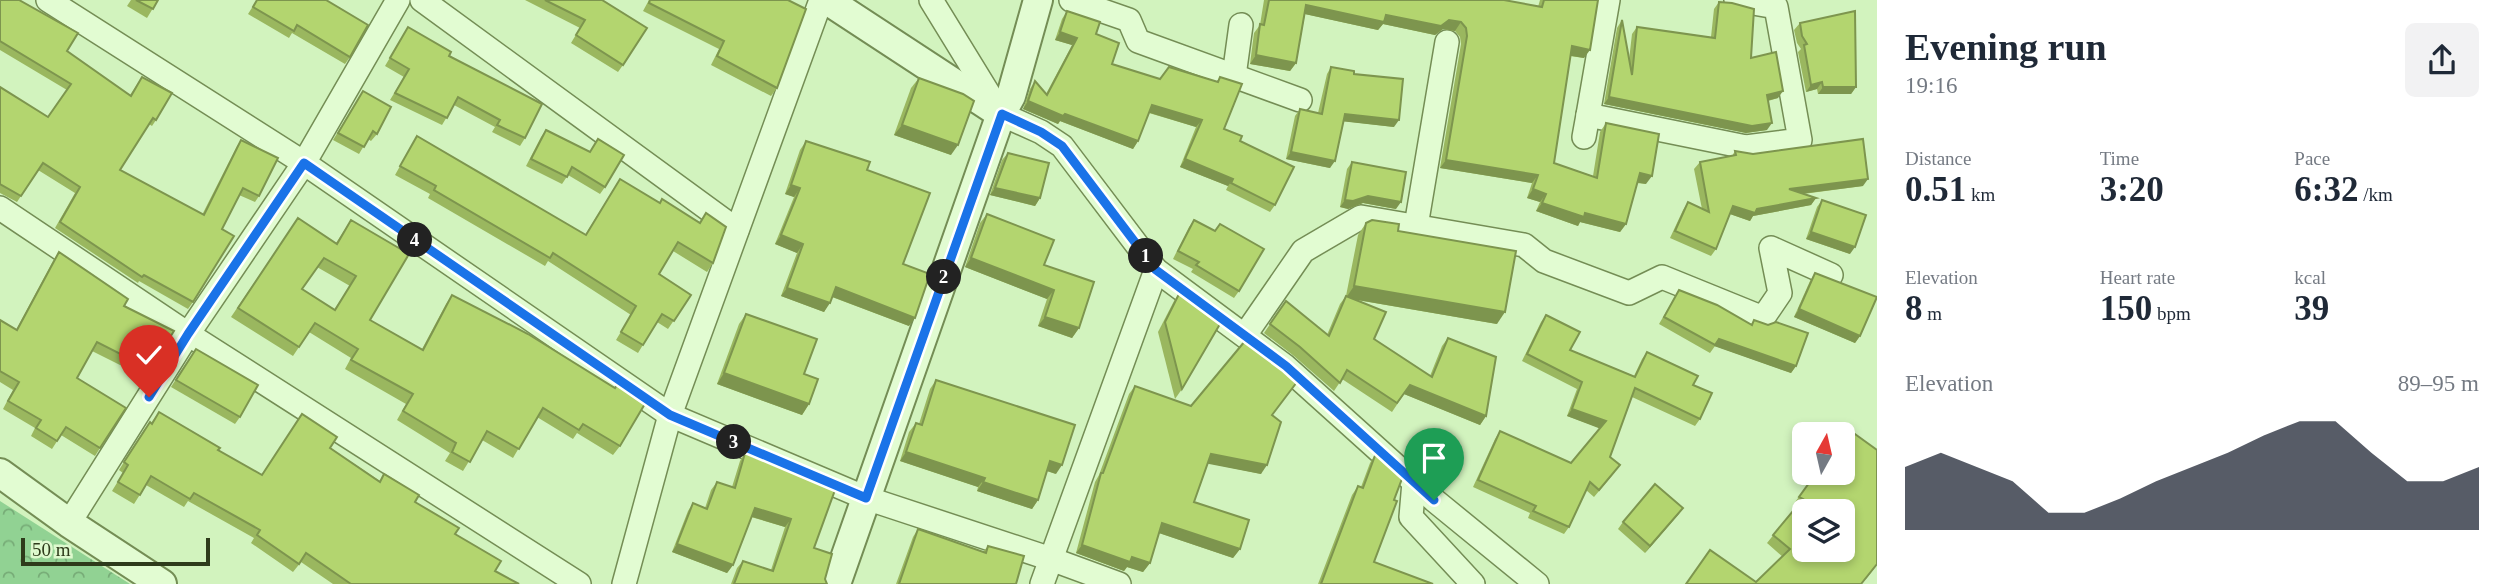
<!DOCTYPE html>
<meta charset="utf-8">
<style>
:root{--surface:#fff;--page:#f2f2f3;--text:#1f2937;--muted:#747a83;--accent:#111827}
body{margin:0;font-family:Georgia,serif;background:var(--page);color:var(--text);height:100vh;display:flex;flex-direction:column;font-size:26px;white-space:nowrap}
*{box-sizing:border-box;margin:0}
p{font-size:23px;color:var(--muted)}
.icon{flex:none;width:38px;height:38px;fill:none;stroke:currentColor;stroke-width:2;stroke-linecap:round;stroke-linejoin:round}
.map{position:relative;flex:1;overflow:hidden}
.drawer{display:flex;flex-direction:column;background:var(--surface);width:630px}
.drawer>*{flex:none}
.needle{width:46px;rotate:8deg}
.controls{position:absolute;left:1792px;top:422px;display:grid;gap:14px}
.controls a{display:grid;place-items:center;width:63px;height:63px;border-radius:10px;background:var(--surface);box-shadow:0 4px 10px #0003;font-size:35px}
.scale{position:absolute;left:21px;bottom:18px;width:189px;box-sizing:border-box;padding-left:7px;border:4px solid #2e3b1b;border-top:0;font-size:19px;line-height:24px;white-space:nowrap;color:#2e3b1b;-webkit-text-stroke:5px #def9ce;paint-order:stroke}
.pin{position:absolute;display:grid;place-items:center;width:60px;height:60px;color:#fff;margin:-72px -30px;border-radius:50% 50% 50% 0;rotate:-45deg;box-shadow:0 0 7px #0007}
.pin .icon{rotate:45deg}
.km{position:absolute;width:35px;height:35px;margin:-18px;border-radius:50%;background:#222;color:#fff;font-size:19px;line-height:35px;text-align:center}
.round{display:grid;place-items:center;flex:none;width:74px;height:74px;border-radius:10px;background:var(--page)}
.overview{display:flex;align-items:center;justify-content:space-between;height:119px;padding:0 28px}
h1{font-size:38px;font-weight:700;line-height:52px}
.metrics{display:grid;grid-template-columns:repeat(3,1fr);gap:10px;height:119px;padding:7px 28px}
.metrics div{display:grid;align-content:center}
.metrics b{font-size:35px;font-weight:700}
.metrics small{font-size:19px;font-weight:400}
.metrics p{font-size:19px}
.chart{height:196px;padding:14px 28px}
.chart p{display:flex;justify-content:space-between}
.chart svg{width:100%;height:126px;margin-top:7px;fill:var(--accent);opacity:.7}
main{display:flex;flex:1;min-height:0}
.map>svg:first-child{display:block}
</style>
<main>
<div class="map">
<svg width="1877" height="584" viewBox="0 0 1877 584">
<defs>
<pattern id="park-crowns" width="20" height="18" patternUnits="userSpaceOnUse" patternTransform="scale(1.75)"><rect width="20" height="18" fill="#91d293"/><path d="M2 6a3 3 0 1 1 6 0M12 15a3 3 0 1 1 6 0" fill="none" stroke="#77ac77"/></pattern>
</defs>
<rect width="100%" height="100%" fill="#d2f3be"/>
<path fill="url(#park-crowns)" d="M0,501L130,584H0Z"/>
<g fill="none" stroke-linecap="round" stroke-linejoin="round">
<defs>
<g id="minor">
<path d="M48,0L304,163L670,415L866,498L1051,559L1119,584"/>
<path d="M422,0L737,230"/>
<path d="M931,0L1001,114L1041,132L1062,146L1156,270L1285,366L1434,500L1537,584"/>
<path d="M1071,0L1129,20L1138,41L1300,100"/>
<path d="M1608,0L1588,115L1746,147L1800,140L1776,7L1736,0"/>
<path d="M1234,76L1241,25"/>
<path d="M1584,137L1588,115"/>
<path d="M0,208L188,334L579,584"/>
<path d="M1416,226L1447,42"/>
<path d="M1245,335L1303,251L1361,217L1524,245L1544,261L1629,293L1662,277L1763,318L1780,293L1771,248L1831,275"/>
<path d="M1414,482L1411,517L1473,584"/>
<path d="M69,523L188,334L304,163L398,0"/>
<path d="M624,584L670,415L821,0"/>
<path d="M1042,584L1156,270"/>
</g>
<g id="tertiary">
<path d="M827,0L1001,114"/>
<path d="M0,473L69,523L162,584"/>
<path d="M836,584L1001,114L1011,96L1038,0"/>
</g>
</defs>
<use href="#minor" stroke="#748d55" stroke-width="26"/>
<use href="#tertiary" stroke="#748d55" stroke-width="32"/>
<use href="#minor" stroke="#e2fcd2" stroke-width="23"/>
<use href="#tertiary" stroke="#e2fcd2" stroke-width="28"/>
</g>
<g fill="#9ab75f" fill-rule="evenodd">
<path d="M0,0L67,51L130,95L142,77L156,120L152,126L149,124L120,170L202,215L237,146L241,140L259,196L255,202L239,195L222,229L193,302L188,309L139,281L138,283L55,228L75,193L38,170L17,202L0,193V87L48,117L67,90L0,50Z"/>
<path d="M131,0H158L147,18L127,6Z"/>
<path d="M257,0H326L350,57L345,64L292,33L289,38L248,14Z"/>
<path d="M525,0H602L623,65L618,72L571,43L580,28Z"/>
<path d="M649,0H788L777,88L771,96L711,65L719,49L643,11Z"/>
<path d="M1264,0H1504L1538,7L1540,0H1598L1584,58L1570,56L1554,163L1593,176L1600,132L1606,123L1646,184L1637,183L1626,224L1620,232L1580,222L1578,226L1536,211L1540,202L1527,198L1532,183L1440,168L1461,44L1460,37L1455,31L1443,29L1435,35L1383,24L1378,30L1305,14L1296,63L1290,71L1250,64L1254,33L1260,25Z"/>
<path d="M1719,2L1751,58L1778,98L1768,101L1767,130L1746,133L1604,104L1617,28L1622,20L1629,60L1632,34L1637,27L1711,37L1714,9Z"/>
<path d="M1067,11L1096,34L1112,64L1160,79L1217,81L1220,77L1224,129L1240,141L1275,205L1270,212L1226,190L1228,186L1180,167L1196,127L1149,113L1138,141L1133,149L1060,121L1058,124L1023,109L1030,89L1035,81L1046,94L1072,45L1055,40L1062,19Z"/>
<path d="M1800,23L1856,87L1851,94H1818L1817,89L1806,92L1798,52L1801,49L1797,43L1794,30Z"/>
<path d="M408,27L449,56L525,138L520,146L492,132L495,127L454,105L442,125L390,100L404,77L385,66Z"/>
<path d="M1331,67L1354,74L1394,127L1343,121L1330,168L1286,159L1295,116L1300,109L1318,113L1327,74Z"/>
<path d="M919,78L951,155L894,135L911,88Z"/>
<path d="M363,91L377,134L371,141L368,139L359,154L333,140Z"/>
<path d="M546,130L590,152L598,139L605,187L600,194L568,175L562,184L526,166L541,137Z"/>
<path d="M417,136L585,235L620,179L660,203L700,222L706,213L713,263L707,272L673,251L659,274L691,295L668,329L657,322L638,353L616,340L631,315L548,261L545,266L428,198L430,194L395,175Z"/>
<path d="M806,141L867,170L903,264L909,326L832,297L824,312L781,296L797,253L775,244L794,197L785,194L800,150Z"/>
<path d="M1735,151L1863,186L1803,194L1816,198L1811,205L1753,216L1750,221L1730,214L1716,249L1711,256L1670,238L1683,210L1688,202L1702,209L1694,169L1700,162L1732,156Z"/>
<path d="M1008,153L1040,198L1035,206L990,195L1002,160Z"/>
<path d="M1352,162L1396,209L1363,203L1348,209L1340,207L1347,169Z"/>
<path d="M1822,200L1850,254L1806,239L1817,207Z"/>
<path d="M987,214L1044,265L1079,328L1072,338L1038,326L1047,299L965,267L980,223Z"/>
<path d="M298,218L336,243L351,220L370,320L422,349L446,304L452,295L620,446L613,455L577,433L573,439L537,417L513,458L482,440L463,471L445,461L450,453L397,420L406,404L345,369L351,358L309,332L293,356L231,317ZM317,267L350,286L334,310L302,289Z"/>
<path d="M1194,220L1239,291L1234,298L1191,272L1193,269L1173,259L1189,227Z"/>
<path d="M1366,223L1398,231L1497,324L1357,300L1374,339L1430,376L1442,346L1448,338L1486,416L1480,425L1404,394L1392,412L1342,379L1334,391L1294,356L1264,333L1286,301L1327,335L1340,304L1346,296L1358,235Z"/>
<path d="M59,252L124,306L150,369L144,377L92,351L77,378L100,448L95,456L61,435L52,449L31,436L35,428L3,409L13,390L0,382V320L16,330L53,261Z"/>
<path d="M1815,273L1860,336L1855,343L1794,317L1810,281Z"/>
<path d="M1181,290L1182,389L1175,399L1158,332L1174,301Z"/>
<path d="M1679,290L1751,324L1754,320L1796,366L1791,373L1715,346L1710,353L1659,324Z"/>
<path d="M746,314L804,374L809,404L802,415L717,384L739,324Z"/>
<path d="M1546,315L1570,350L1634,376L1642,359L1647,352L1693,385L1700,419L1695,426L1632,397L1610,457L1615,472L1594,497L1586,490L1569,527L1564,534L1528,518L1530,513L1473,487L1495,439L1500,431L1571,463L1600,428L1567,416L1577,389L1522,361L1541,322Z"/>
<path d="M191,356L240,417L235,424L171,387Z"/>
<path d="M936,380L1056,474L1047,471L1038,500L1032,509L977,491L978,487L900,461L909,432L916,423L919,424L930,389Z"/>
<path d="M1135,386L1191,406L1272,415L1261,474L1208,463L1194,502L1240,549L1233,558L1159,533L1150,563L1143,572L1127,567L1124,571L1076,553L1095,482L1099,475L1129,394Z"/>
<path d="M159,412L218,450L261,475L330,448L380,481L384,474L415,502L455,534L495,571L519,584H333L301,562L293,572L251,543L254,538L188,501L184,507L146,485L134,504L112,491L123,473L119,470L144,430L151,423Z"/>
<path d="M745,453L814,548L827,584H731L737,568L743,561L771,570L785,527L751,517L733,565L727,573L672,552L688,511L693,503L705,508L711,490L717,482L732,487L740,461Z"/>
<path d="M1376,453L1394,500L1374,562L1433,584H1318L1352,495L1358,486L1361,487L1370,463Z"/>
<path d="M1817,472L1877,565L1866,579L1756,582L1783,557L1767,543L1796,507L1793,505Z"/>
<path d="M1683,508L1645,553L1618,529L1623,522Z"/>
<path d="M918,529L983,552L988,546L1016,584H896L913,537Z"/>
</g>
<g fill="#7d954e">
<path d="M1306,5L1386,15L1461,22L1455,31L1443,29L1435,35L1383,24L1378,30L1300,13Z"/>
<path d="M1060,32L1077,38L1072,45L1055,40Z"/>
<path d="M1572,46L1590,50L1584,58L1566,55Z"/>
<path d="M1256,55L1296,63L1290,71L1250,64Z"/>
<path d="M1822,82L1817,89L1806,92L1811,85Z"/>
<path d="M1823,87H1856L1851,94H1818Z"/>
<path d="M1783,91L1778,98L1762,102L1767,95Z"/>
<path d="M1609,97L1772,123L1767,130L1746,133L1604,104Z"/>
<path d="M1028,101L1065,114L1138,141L1133,149L1060,121L1058,124L1023,109Z"/>
<path d="M1152,105L1202,120L1196,127L1147,112Z"/>
<path d="M1345,114L1399,120L1394,127L1340,121Z"/>
<path d="M902,125L958,145L951,155L894,135Z"/>
<path d="M1291,152L1335,161L1330,168L1286,159Z"/>
<path d="M1185,159L1233,179L1228,186L1180,167Z"/>
<path d="M1446,160L1538,175L1532,183L1440,168Z"/>
<path d="M1640,173L1652,176L1646,184L1634,182Z"/>
<path d="M1868,179L1863,186L1784,196L1789,189Z"/>
<path d="M791,185L800,188L794,197L785,194Z"/>
<path d="M995,188L1040,198L1035,206L990,195Z"/>
<path d="M1533,189L1546,194L1540,202L1527,198Z"/>
<path d="M1368,196L1401,202L1396,209L1363,203L1348,209L1340,207L1345,200Z"/>
<path d="M1816,198L1811,205L1753,216L1750,221L1727,213L1733,206L1757,209Z"/>
<path d="M1542,203L1585,213L1626,224L1620,232L1580,222L1578,226L1536,211Z"/>
<path d="M1811,232L1855,247L1850,254L1806,239Z"/>
<path d="M781,235L803,244L797,253L775,244Z"/>
<path d="M971,258L1054,290L1047,299L965,267Z"/>
<path d="M1354,286L1505,312L1497,324L1346,298Z"/>
<path d="M836,287L915,318L909,326L830,296Z"/>
<path d="M787,288L830,303L824,312L781,296Z"/>
<path d="M1799,309L1860,336L1855,343L1794,317Z"/>
<path d="M1045,317L1079,328L1072,338L1038,326Z"/>
<path d="M1719,339L1796,366L1791,373L1714,346Z"/>
<path d="M724,373L809,404L802,415L717,384Z"/>
<path d="M1410,385L1486,416L1480,425L1404,394Z"/>
<path d="M1572,409L1606,421L1601,429L1567,416Z"/>
<path d="M906,452L985,478L978,487L900,461Z"/>
<path d="M1211,454L1267,465L1261,474L1204,463Z"/>
<path d="M1050,461L1062,465L1056,474L1044,470Z"/>
<path d="M983,482L1038,500L1032,509L977,491Z"/>
<path d="M755,508L791,519L785,527L749,516Z"/>
<path d="M1683,508L1678,515L1645,553L1650,546Z"/>
<path d="M1162,523L1240,549L1233,558L1156,532Z"/>
<path d="M677,544L733,565L727,573L672,552Z"/>
<path d="M1082,545L1132,557L1150,563L1143,572L1127,567L1124,571L1076,553Z"/>
</g>
<g fill="#b3d56f" stroke="#7d954e" stroke-width="2" fill-rule="evenodd">
<path d="M0,0H19L78,33L67,51L131,96L142,77L172,93L156,120L153,118L120,170L204,215L241,140L278,158L259,196L243,188L222,229L234,236L193,302L144,275L142,277L60,222L80,187L43,163L21,196L0,184V87L48,117L71,84L0,41Z"/>
<path d="M136,0H158L153,9Z"/>
<path d="M257,0H326L368,25L350,57L297,25L294,31L253,7Z"/>
<path d="M545,0H602L647,28L623,65L576,35L585,20Z"/>
<path d="M650,0H788L806,9L777,88L717,56L724,41L649,3Z"/>
<path d="M1269,0H1504L1542,7L1544,0H1598L1590,50L1572,46L1554,163L1597,178L1606,123L1659,134L1652,176L1640,173L1626,224L1585,213L1584,217L1542,203L1546,194L1533,189L1538,175L1446,160L1467,36L1466,28L1461,22L1449,20L1441,26L1386,15L1384,22L1306,5L1296,63L1256,55L1260,24L1264,25Z"/>
<path d="M1719,2L1732,3L1754,9L1751,58L1776,52L1783,91L1767,95L1772,123L1752,126L1609,97L1622,20L1632,75L1637,27L1715,38Z"/>
<path d="M1067,11L1100,22L1096,34L1119,43L1112,64L1160,79L1169,67L1218,82L1220,77L1242,84L1224,129L1242,136L1240,141L1294,167L1275,205L1231,183L1233,179L1185,159L1202,120L1152,105L1138,141L1065,114L1063,116L1028,101L1035,81L1047,95L1077,38L1060,32Z"/>
<path d="M1855,11L1856,87H1823L1822,82L1811,85L1804,45L1807,44L1802,36L1800,23Z"/>
<path d="M408,27L451,52L449,56L542,104L525,138L497,125L500,120L458,97L447,118L395,93L409,69L390,58Z"/>
<path d="M1331,67L1354,71V74L1403,79L1399,120L1345,114L1335,161L1291,152L1300,109L1322,114Z"/>
<path d="M919,78L963,94L974,101L958,145L902,125Z"/>
<path d="M363,91L391,107L377,134L373,131L364,147L338,133Z"/>
<path d="M546,130L590,152L598,139L624,155L605,187L572,167L567,177L531,159Z"/>
<path d="M417,136L586,235L620,179L660,203L662,199L700,223L706,213L726,227L713,263L678,242L659,274L691,295L674,321L662,314L643,345L621,332L636,306L553,253L550,258L434,190L436,186L400,166Z"/>
<path d="M1863,139L1868,179L1789,189L1816,198L1757,209L1755,213L1733,206L1716,249L1675,231L1688,202L1709,212L1700,162L1736,155L1735,151L1753,154Z"/>
<path d="M806,141L870,162L867,170L930,193L903,264L930,274L915,318L836,287L830,303L787,288L803,244L781,235L800,188L791,185Z"/>
<path d="M1008,153L1049,163L1040,198L995,188Z"/>
<path d="M1352,162L1406,172L1401,202L1368,196L1353,201L1345,200Z"/>
<path d="M1822,200L1866,215L1855,247L1811,232Z"/>
<path d="M987,214L1054,240L1044,265L1094,282L1079,328L1045,317L1054,290L971,258Z"/>
<path d="M298,218L337,244L351,220L409,254L370,320L423,350L452,295L528,334L615,388L618,383L646,402L620,446L583,424L579,430L543,408L519,449L487,431L470,462L452,452L456,443L403,411L413,394L351,360L358,349L315,323L299,347L238,308ZM324,258L356,276L335,310L302,289Z"/>
<path d="M1194,220L1215,231L1220,224L1264,249L1239,291L1196,265L1199,262L1178,251Z"/>
<path d="M1372,220L1399,224L1398,231L1516,251L1505,312L1354,286L1366,223Z"/>
<path d="M59,252L128,299L124,306L174,331L150,369L97,342L77,378L126,408L100,448L66,427L57,441L36,428L41,420L8,401L19,382L0,371V320L17,330Z"/>
<path d="M1815,273L1877,297L1860,336L1799,309Z"/>
<path d="M1181,290L1220,324L1182,389L1165,322Z"/>
<path d="M1679,290L1717,305L1752,325L1754,320L1768,325L1776,322L1808,333L1796,366L1719,339L1715,345L1664,317Z"/>
<path d="M1346,296L1386,312L1374,339L1432,377L1448,338L1496,357L1486,416L1410,385L1397,403L1347,370L1340,383L1300,347L1270,324L1286,301L1329,336Z"/>
<path d="M746,314L817,339L804,374L818,379L809,404L724,373Z"/>
<path d="M1546,315L1580,332L1570,350L1635,377L1647,352L1698,376L1693,385L1712,393L1700,419L1635,388L1610,457L1620,465L1599,490L1590,482L1569,527L1533,511L1536,506L1478,480L1500,431L1571,463L1606,421L1572,409L1582,382L1527,354Z"/>
<path d="M1245,341L1297,382L1272,415L1281,422L1267,465L1211,454L1194,502L1249,520L1240,549L1162,523L1150,563L1132,557L1130,562L1082,545L1101,473H1103L1135,386L1191,406Z"/>
<path d="M196,349L258,385L240,417L176,380Z"/>
<path d="M936,380L1075,425L1062,465L1050,461L1038,500L983,482L985,478L906,452L916,423L922,425Z"/>
<path d="M159,412L220,448L218,450L262,475L302,414L337,437L330,448L380,482L384,474L419,495L415,502L459,528L455,534L501,561L495,571L519,584H351L306,553L299,564L257,535L260,530L194,493L190,499L151,476L140,495L118,482L128,465L124,462L150,422L152,424Z"/>
<path d="M1848,429L1877,450V564L1861,584H1686L1710,550L1756,582L1790,549L1773,535L1803,499L1799,497L1817,472H1843V437ZM1804,511H1843V550H1804Z"/>
<path d="M745,453L835,490L814,548L832,554L825,579L827,584H734L743,561L773,571L791,519L755,508L733,565L677,544L693,503L707,509L717,482L735,488Z"/>
<path d="M1376,453L1403,476L1394,500L1397,501L1374,562L1433,584H1321L1358,486L1363,488Z"/>
<path d="M1655,484L1683,508L1650,546L1623,522Z"/>
<path d="M918,529L986,553L988,546L1024,556L1016,584H899Z"/>
</g>
<g fill="none" stroke-linecap="round" stroke-linejoin="round">
<defs>
<path id="route" d="M149,397L188,334L304,163L670,415L866,498L1002,114L1041,132L1062,146L1156,270L1286,366L1434,500"/>
</defs>
<use href="#route" stroke="#fff" stroke-width="14"/>
<use href="#route" stroke="#1a73e8" stroke-width="9"/>
</g>
</svg>
<div class="controls">
<a><svg class="needle" viewBox="-14 -14 28 28"><path d="M0-13l5 13h-10z" fill="#e53935"/><path d="M0 13l5-13h-10z" fill="#747a83"/></svg></a>
<a><svg class="icon" aria-label="layers" viewBox="0 0 24 24"><path d="M12 4l9 5-9 5-9-5zM3 14l9 5 9-5"/></svg></a>
</div>
<div class="scale">50 m</div>
<div class="pin" style="left:1434px;top:500px;background:#1e9e55"><svg class="icon" aria-label="arrive" viewBox="0 0 24 24"><path d="M6 21V4h12l-3 4 3 4H6"/></svg></div>
<div class="pin" style="left:149px;top:397px;background:#d93025"><svg class="icon" aria-label="check" viewBox="0 0 24 24"><path d="M5 12l5 5 9-10"/></svg></div>
<b class="km" style="left:1146px;top:256px">1</b>
<b class="km" style="left:944px;top:277px">2</b>
<b class="km" style="left:734px;top:442px">3</b>
<b class="km" style="left:415px;top:240px">4</b>
</div>
<section class="drawer">
<div class="overview"><div><h1>Evening run</h1><p>19:16</p></div><a class="round"><svg class="icon" aria-label="share" viewBox="0 0 24 24"><path d="M12 15V3M7 8l5-5 5 5M5 13v7h14v-7"/></svg></a></div>
<div class="metrics">
<div><p>Distance</p><b>0.51<small> km</small></b></div>
<div><p>Time</p><b>3:20</b></div>
<div><p>Pace</p><b>6:32<small> /km</small></b></div>
</div>
<div class="metrics">
<div><p>Elevation</p><b>8<small> m</small></b></div>
<div><p>Heart rate</p><b>150<small> bpm</small></b></div>
<div><p>kcal</p><b>39</b></div>
</div>
<div class="chart"><p><span>Elevation</span>89–95 m</p>
<svg viewBox="0 0 160 44" preserveAspectRatio="none"><path d="M0 44V22L10 17L20 22L30 27L40 38L50 38L60 33L70 27L80 22L90 17L100 11L110 6L120 6L130 17L140 27L150 27L160 22V44z"/></svg>
</div>
</section>
</main>
